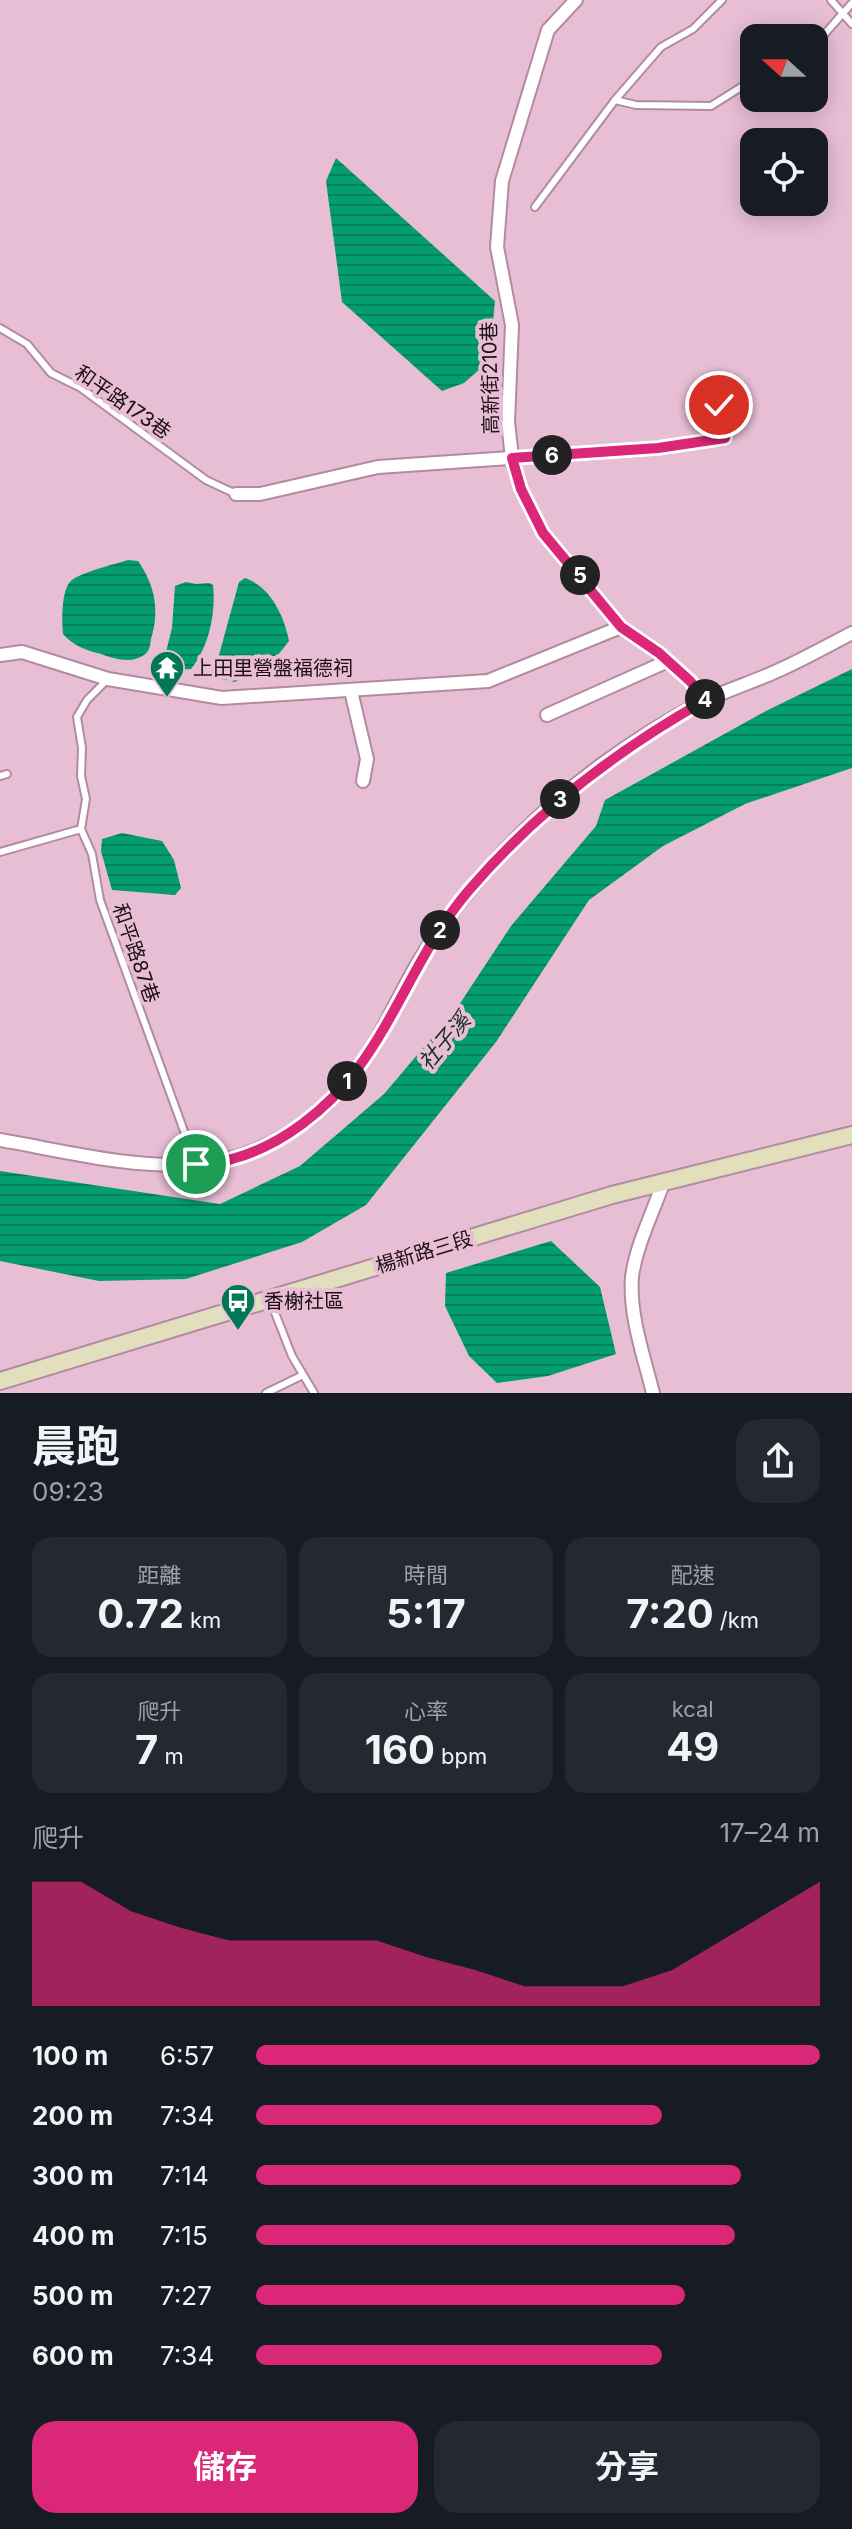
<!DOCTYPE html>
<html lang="zh-TW">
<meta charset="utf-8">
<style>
:root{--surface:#171b24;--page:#242831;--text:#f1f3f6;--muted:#9ea1a6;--accent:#db2777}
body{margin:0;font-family:Inter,"Noto Sans TC",sans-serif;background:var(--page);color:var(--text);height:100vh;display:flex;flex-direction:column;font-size:30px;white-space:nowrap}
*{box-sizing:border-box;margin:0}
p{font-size:26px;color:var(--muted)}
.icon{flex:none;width:44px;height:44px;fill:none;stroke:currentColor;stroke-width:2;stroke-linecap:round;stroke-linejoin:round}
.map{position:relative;height:1393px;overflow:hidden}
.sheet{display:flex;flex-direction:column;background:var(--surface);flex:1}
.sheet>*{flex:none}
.needle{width:52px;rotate:291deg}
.tools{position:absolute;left:740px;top:24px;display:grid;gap:16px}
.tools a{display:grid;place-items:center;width:88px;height:88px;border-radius:16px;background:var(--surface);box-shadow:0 4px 20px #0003;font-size:40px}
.pin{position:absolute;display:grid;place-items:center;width:68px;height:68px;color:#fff;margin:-34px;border:4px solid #fff;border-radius:50%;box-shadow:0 2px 8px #0007}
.km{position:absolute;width:40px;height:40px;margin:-20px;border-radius:50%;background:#222;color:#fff;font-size:22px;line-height:40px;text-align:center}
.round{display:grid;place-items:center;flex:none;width:84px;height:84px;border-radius:24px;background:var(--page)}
.headline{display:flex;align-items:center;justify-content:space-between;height:136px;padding:0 32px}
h1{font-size:44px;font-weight:700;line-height:60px}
.metrics{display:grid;grid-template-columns:repeat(3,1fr);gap:12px;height:136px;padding:8px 32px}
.metrics div{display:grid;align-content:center;border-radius:20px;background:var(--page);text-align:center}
.metrics b{font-size:40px;font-weight:700}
.metrics small{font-size:22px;font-weight:400}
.metrics p{font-size:22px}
.chart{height:224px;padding:16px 32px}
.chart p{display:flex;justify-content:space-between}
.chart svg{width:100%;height:144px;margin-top:8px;fill:var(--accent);opacity:.7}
.button{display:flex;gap:16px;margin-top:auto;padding:16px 32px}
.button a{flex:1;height:92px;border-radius:24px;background:var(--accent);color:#fff;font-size:32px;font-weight:700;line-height:92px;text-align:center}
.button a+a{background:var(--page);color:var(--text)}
ul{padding:0 32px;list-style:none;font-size:26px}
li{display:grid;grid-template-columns:128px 96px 1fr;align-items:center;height:60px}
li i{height:20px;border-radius:10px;background:var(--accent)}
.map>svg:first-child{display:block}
</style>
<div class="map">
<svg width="852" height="1393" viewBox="0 0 852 1393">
<defs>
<pattern id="water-rules" width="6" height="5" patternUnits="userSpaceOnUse" patternTransform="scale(2)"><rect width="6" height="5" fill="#049d70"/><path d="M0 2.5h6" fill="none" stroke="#057e5b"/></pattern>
</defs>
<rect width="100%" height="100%" fill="#e8bed5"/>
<g fill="url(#water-rules)">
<path d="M336,158L495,301L489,361L464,383L442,391L342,302L326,181Z"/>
<path d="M128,560L138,561C155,585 160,611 151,639C150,645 150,651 144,655C132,664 114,659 101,654C85,650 74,646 63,634C62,620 61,596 69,583C76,573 116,564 128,560Z"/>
<path d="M245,578C271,587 284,616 289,641L278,655L235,682L213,677L239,582Z"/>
<path d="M186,582L196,584L209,583L213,585C216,613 209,647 191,669C180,670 171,669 164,660L172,628L175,586Z"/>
<path d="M852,669V768L745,804L663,846L589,900L496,1042L366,1205L302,1242L186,1279L99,1281L0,1261V1171L220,1204L300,1166L384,1094L457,1008L511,926L596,826L605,800L766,711Z"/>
<path d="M122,833L162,841L174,860L181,888L175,895L112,890L101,851L102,839Z"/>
<path d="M551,1241L600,1287L616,1354L548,1376L497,1383L469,1356L445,1306L446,1273Z"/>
</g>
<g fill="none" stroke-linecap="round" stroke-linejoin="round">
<defs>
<g id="lane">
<path d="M831,0L852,24"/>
<path d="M814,42L822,37L852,3"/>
<path d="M615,100L636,105L711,106L754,79"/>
<path d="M535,207L615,100L661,47L693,29L722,0"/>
<path d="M0,328L27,344L51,373L81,388L206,480L236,494"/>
<path d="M0,776L7,774"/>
<path d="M81,829L86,799L81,776L82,748L77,717L87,700L108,679"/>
<path d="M0,852L81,829L92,854L100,900L196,1164"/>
<path d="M270,1300L292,1356L314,1393"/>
<path d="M266,1393L301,1376"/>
</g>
<g id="street">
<path d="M576,0L548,30L502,181L497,247L512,325L508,422L512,458L521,489L543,533L621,627L659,653L690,681L706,700"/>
<path d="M236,494H260L378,467L658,448L725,438L719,405L709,394"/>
<path d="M0,655L22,652L108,679L222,698L488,681L621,627"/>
<path d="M351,691L367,759L363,781"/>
<path d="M547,715L668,661"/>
<path d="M0,1140C64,1151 132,1169 197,1164C261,1160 321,1119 358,1068C385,1032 400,990 424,953C449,912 481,875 515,840C568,785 636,736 704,701C727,690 753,682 777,671C802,660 827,646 852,633"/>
<path d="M653,1393C644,1357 629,1315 632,1277C636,1245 653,1213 663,1183"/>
</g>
<path id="secondary" d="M0,1381L612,1195L852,1135"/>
</defs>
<use href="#lane" stroke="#b28ba0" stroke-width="10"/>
<use href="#street" stroke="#b28ba0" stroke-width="16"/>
<use href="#secondary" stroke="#b28ba0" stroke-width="20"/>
<use href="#lane" stroke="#fff" stroke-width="6"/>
<use href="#street" stroke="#fff" stroke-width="12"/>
<use href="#secondary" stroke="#e2dfbf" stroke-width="16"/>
</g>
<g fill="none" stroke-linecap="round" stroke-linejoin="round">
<defs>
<path id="route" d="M196,1164C208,1163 221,1163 232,1159C281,1146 328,1109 358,1068C400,1011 423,943 470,889C537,811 617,750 706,700L690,681L659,653L621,627L543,533L521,489L512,458L658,448L725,438L719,405"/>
</defs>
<use href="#route" stroke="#fff" stroke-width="16"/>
<use href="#route" stroke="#db2777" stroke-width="10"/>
</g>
<defs>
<symbol id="temple-pin" viewBox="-11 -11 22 30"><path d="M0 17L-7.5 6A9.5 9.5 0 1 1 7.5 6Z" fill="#007855" stroke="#e8bed5"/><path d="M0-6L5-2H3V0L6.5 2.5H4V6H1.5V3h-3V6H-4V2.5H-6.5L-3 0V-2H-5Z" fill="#fff"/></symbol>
<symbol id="bus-pin" viewBox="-11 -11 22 30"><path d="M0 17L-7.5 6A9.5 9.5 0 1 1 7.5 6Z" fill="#007855" stroke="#e8bed5"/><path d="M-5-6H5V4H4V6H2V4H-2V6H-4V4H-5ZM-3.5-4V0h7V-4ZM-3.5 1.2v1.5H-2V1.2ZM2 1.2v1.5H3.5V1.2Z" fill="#fff"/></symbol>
</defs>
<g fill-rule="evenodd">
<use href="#temple-pin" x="147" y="648" width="40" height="54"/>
<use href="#bus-pin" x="218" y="1281" width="40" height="54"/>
</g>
<g text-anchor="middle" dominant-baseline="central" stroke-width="8" stroke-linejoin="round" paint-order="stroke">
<g font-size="20" fill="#1d0f17" stroke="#e8bed5">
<text transform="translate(490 378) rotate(-91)">高新街210巷</text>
<text transform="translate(123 402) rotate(35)">和平路173巷</text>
<text transform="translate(136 953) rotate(71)">和平路87巷</text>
<text transform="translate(424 1252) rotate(-17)">楊新路三段</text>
</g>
<g font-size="20" fill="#1d0f17" stroke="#e8bed5" text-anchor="start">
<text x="193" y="668">上田里營盤福德祠</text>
<text x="264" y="1301">香榭社區</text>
</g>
<g font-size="22" font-style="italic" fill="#163025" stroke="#e8bed5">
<text transform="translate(444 1041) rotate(-50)">社子溪</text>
</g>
</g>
</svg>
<div class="tools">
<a><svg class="needle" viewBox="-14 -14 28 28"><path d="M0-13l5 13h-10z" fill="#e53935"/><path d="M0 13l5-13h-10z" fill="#9ea1a6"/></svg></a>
<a><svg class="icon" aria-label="locate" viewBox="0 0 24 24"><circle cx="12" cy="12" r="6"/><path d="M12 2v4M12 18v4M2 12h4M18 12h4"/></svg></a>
</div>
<div class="pin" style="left:196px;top:1164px;background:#1e9e55"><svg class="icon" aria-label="arrive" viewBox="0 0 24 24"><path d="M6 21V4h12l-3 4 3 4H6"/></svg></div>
<div class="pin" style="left:719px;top:405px;background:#d93025"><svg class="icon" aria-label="check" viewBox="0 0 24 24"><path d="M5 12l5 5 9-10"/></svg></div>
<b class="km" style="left:347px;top:1081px">1</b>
<b class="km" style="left:440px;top:930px">2</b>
<b class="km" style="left:560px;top:799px">3</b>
<b class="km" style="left:705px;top:699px">4</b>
<b class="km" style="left:580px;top:575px">5</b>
<b class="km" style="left:552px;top:455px">6</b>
</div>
<section class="sheet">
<div class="headline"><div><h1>晨跑</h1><p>09:23</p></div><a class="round"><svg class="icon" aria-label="share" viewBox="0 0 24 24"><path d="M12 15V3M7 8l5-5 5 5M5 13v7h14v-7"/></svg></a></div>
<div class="metrics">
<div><p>距離</p><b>0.72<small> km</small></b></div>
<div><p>時間</p><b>5:17</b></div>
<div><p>配速</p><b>7:20<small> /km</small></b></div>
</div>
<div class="metrics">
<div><p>爬升</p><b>7<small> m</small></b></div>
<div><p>心率</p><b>160<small> bpm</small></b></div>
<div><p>kcal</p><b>49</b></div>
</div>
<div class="chart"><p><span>爬升</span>17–24 m</p>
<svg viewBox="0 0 160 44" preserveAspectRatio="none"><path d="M0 44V6L10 6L20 15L30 20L40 24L50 24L60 24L70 24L80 29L90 33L100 38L110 38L120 38L130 33L140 24L150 15L160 6V44z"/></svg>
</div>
<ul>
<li><b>100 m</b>6:57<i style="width:100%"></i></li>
<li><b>200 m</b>7:34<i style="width:72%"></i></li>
<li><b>300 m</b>7:14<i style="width:86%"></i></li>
<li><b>400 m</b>7:15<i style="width:85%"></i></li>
<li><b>500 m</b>7:27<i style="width:76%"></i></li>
<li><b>600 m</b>7:34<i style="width:72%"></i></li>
</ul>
<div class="button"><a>儲存</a><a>分享</a></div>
</section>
